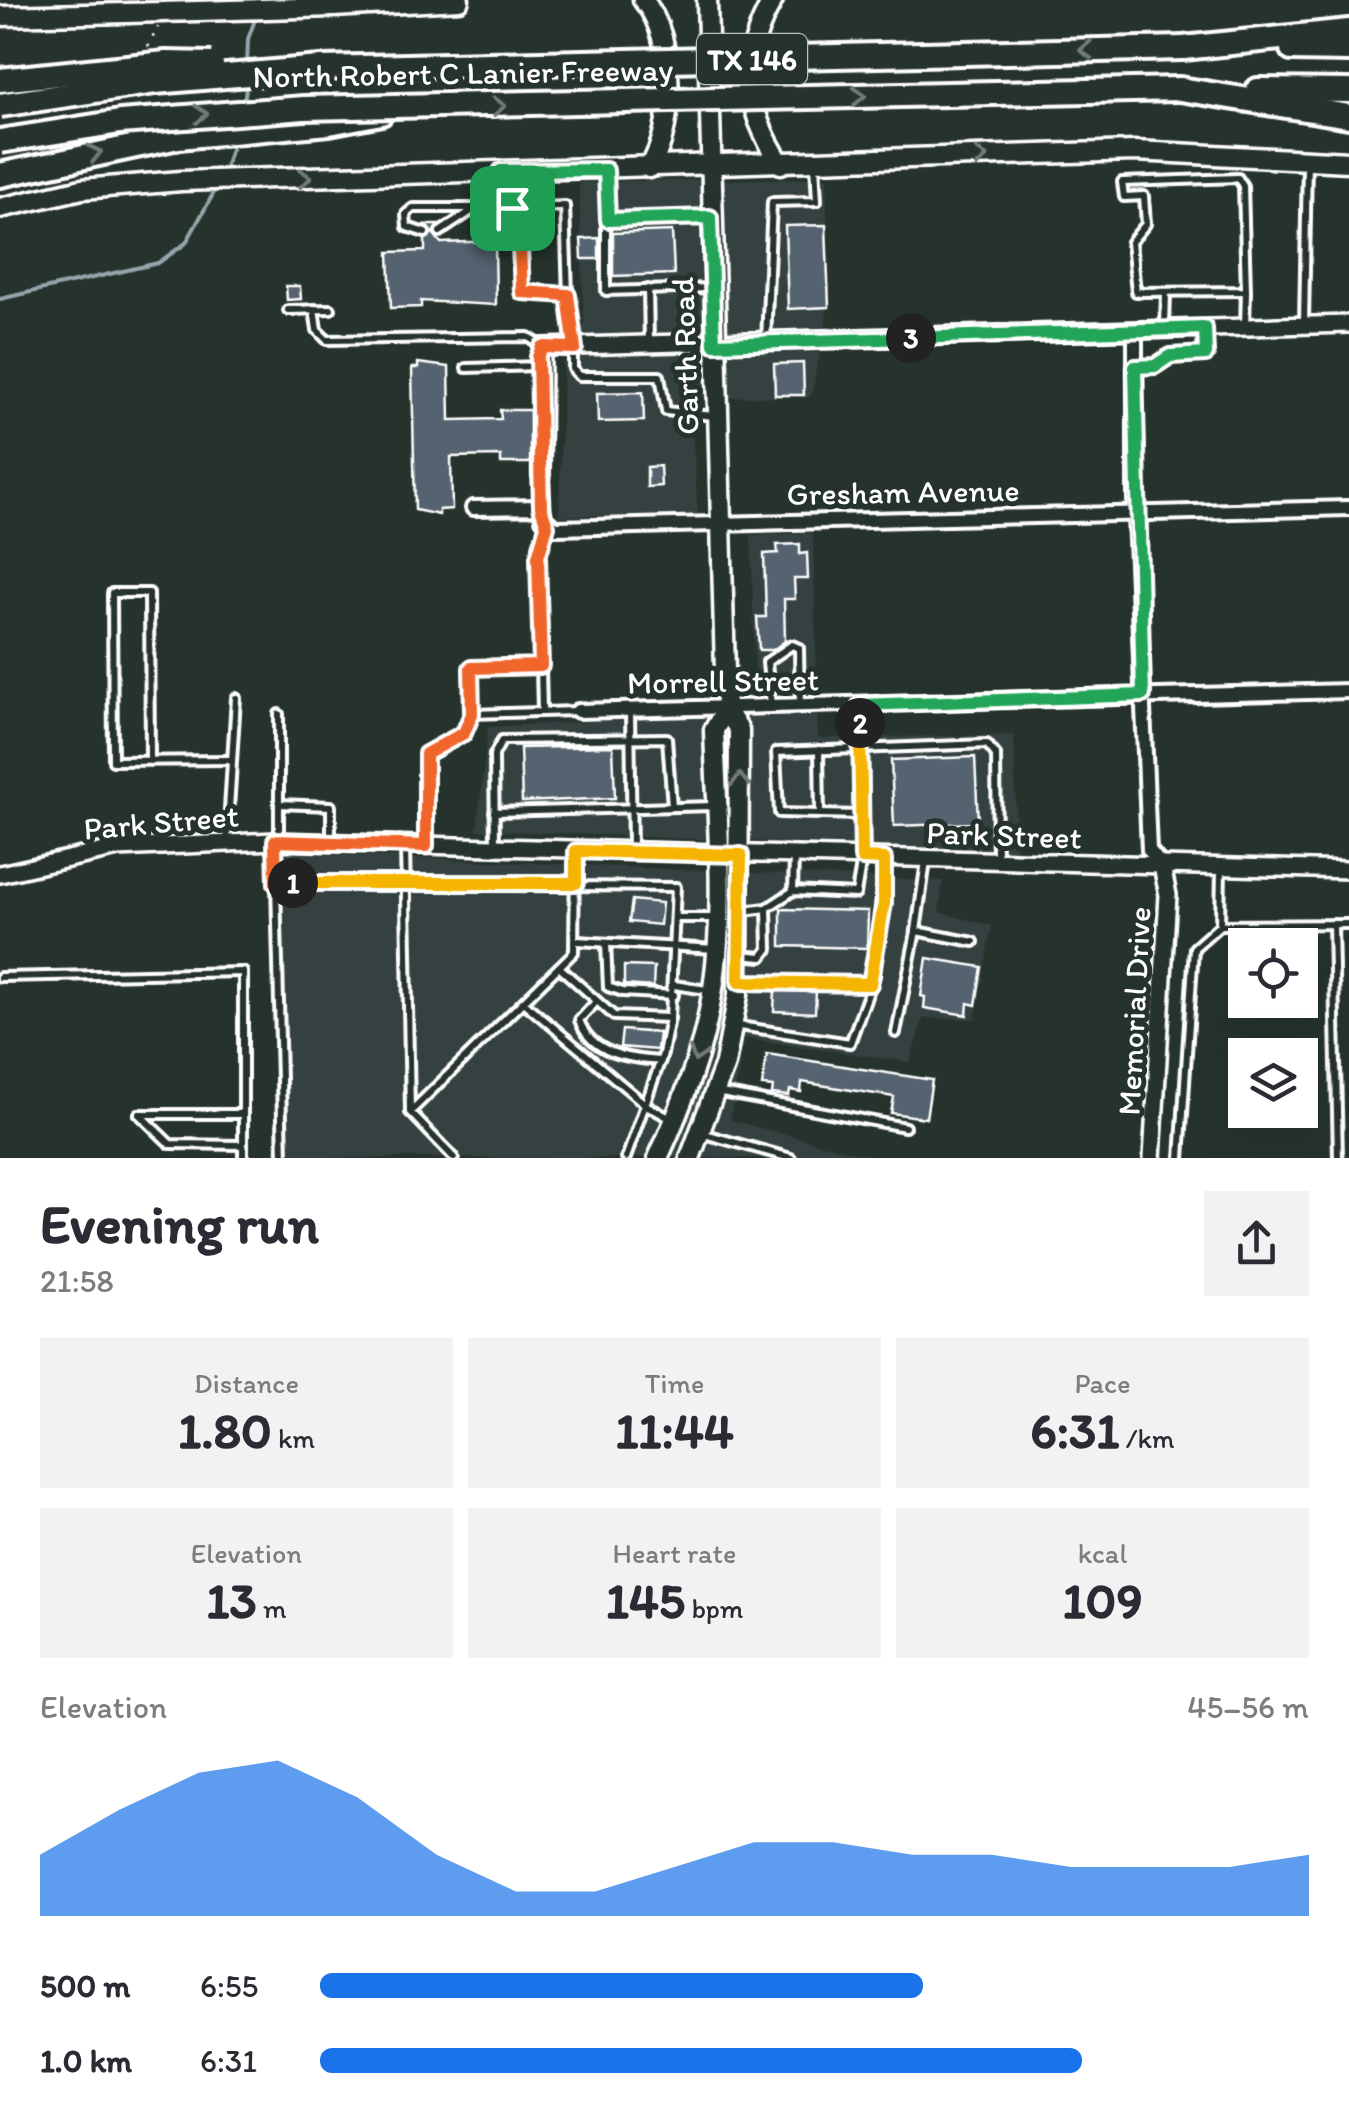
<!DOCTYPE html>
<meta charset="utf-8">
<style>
:root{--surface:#fff;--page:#f2f2f3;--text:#2b2b33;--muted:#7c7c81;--accent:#1a73e8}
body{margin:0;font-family:Itim,sans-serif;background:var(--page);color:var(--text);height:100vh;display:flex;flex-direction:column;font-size:38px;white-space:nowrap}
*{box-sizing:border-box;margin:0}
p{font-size:32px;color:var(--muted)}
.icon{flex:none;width:55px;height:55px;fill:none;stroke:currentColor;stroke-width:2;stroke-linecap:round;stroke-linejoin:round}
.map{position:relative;height:1158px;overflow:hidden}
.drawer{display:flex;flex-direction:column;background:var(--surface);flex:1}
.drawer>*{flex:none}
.controls{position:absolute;left:1228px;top:928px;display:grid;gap:20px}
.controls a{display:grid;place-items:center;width:90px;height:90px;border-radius:0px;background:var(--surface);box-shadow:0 10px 40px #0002;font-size:50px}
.pin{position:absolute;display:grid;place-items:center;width:85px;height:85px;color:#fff;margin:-42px;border-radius:20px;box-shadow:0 5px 15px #0006}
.km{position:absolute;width:50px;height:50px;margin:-25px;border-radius:50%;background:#222;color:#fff;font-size:28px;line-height:50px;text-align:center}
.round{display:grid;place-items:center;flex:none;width:105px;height:105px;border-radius:0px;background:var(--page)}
.headline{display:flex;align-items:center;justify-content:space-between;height:170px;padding:0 40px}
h1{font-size:55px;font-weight:700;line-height:75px}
.stats{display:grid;grid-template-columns:repeat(3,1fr);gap:15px;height:170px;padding:10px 40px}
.stats div{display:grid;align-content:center;border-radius:0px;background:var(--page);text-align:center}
.stats b{font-size:50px;font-weight:700}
.stats small{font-size:28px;font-weight:400}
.stats p{font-size:28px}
.chart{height:280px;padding:20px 40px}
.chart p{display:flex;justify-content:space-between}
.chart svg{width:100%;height:180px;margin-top:10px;fill:var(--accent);opacity:.7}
ul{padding:0 40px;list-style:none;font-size:32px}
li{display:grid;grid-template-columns:160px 120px 1fr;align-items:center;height:75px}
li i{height:25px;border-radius:12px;background:var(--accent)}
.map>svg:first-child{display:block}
</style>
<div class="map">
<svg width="1349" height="1158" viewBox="0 0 1349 1158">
<rect width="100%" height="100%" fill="#26332d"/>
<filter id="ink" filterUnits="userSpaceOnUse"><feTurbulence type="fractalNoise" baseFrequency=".01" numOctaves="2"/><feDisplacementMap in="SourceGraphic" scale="20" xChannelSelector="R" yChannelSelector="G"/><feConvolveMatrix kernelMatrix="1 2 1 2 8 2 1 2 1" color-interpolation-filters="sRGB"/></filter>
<g filter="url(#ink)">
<g fill="#344141">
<path d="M827,178V316L811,397H690L698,516H559L563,364L584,325L579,182Z"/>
<path d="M813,533L818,738L1014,735L1017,852L477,830L488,727L756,713L751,535Z"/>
<path d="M282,852L943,881L939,912L992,926L975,1019L923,1018L910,1062L743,1038L730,1120L877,1158H287Z"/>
</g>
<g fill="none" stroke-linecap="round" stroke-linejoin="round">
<g stroke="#94a6ac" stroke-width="4">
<path d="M247,67L248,39L257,14"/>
<path d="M244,102L247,82"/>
<path d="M223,174L234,140"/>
<path d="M0,299L158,263L186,243L217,187"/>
</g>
</g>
<g fill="#55626f" stroke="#fff" stroke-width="2.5">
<path d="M425,225H438L433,233L441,243L495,241L496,305L421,301V307L391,308L389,252L425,251V240L432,233Z"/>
<path d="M826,225L829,307L788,309L785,226Z"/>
<path d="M672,231L674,274L613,276V233Z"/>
<path d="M599,238V259H582L581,239Z"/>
<path d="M286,286H300L301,299L287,300Z"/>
<path d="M418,363L449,367L450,420L501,419L500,410H530V463H501V456L451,457L452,509L439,510V515L415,510L412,368H418Z"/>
<path d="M803,363L804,395H775L774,364Z"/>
<path d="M643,392L644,421L598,422L597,393Z"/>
<path d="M660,466L661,486L647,487V467Z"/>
<path d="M800,544V554L807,553L808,579H794L795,599H784L785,641L773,650H759L757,617H766L764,554L778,553L777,545Z"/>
<path d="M613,746L615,798L522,802L520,748Z"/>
<path d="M975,757L978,823L894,826L891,760Z"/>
<path d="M632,900L662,903L660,925L629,922Z"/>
<path d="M781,909L868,911L867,948L781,946Z"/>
<path d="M927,958L982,967L976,1005L968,1003L967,1015L924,1008L925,997L921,996Z"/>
<path d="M624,966L654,967L653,987L624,985Z"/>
<path d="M775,989L816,990L815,1013L774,1011Z"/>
<path d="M622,1030L659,1033L657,1050L620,1047Z"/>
<path d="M767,1054L932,1080L926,1118L891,1113L894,1097L802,1082L801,1092L790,1090L789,1096L772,1094L773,1087L762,1086Z"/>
</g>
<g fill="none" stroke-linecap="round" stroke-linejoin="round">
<defs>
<g id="service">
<path d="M606,171V291L711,288"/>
<path d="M1238,178L1243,186L1246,291L1136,292L1131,242L1146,224L1144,196L1124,197L1122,182Z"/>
<path d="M565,206L568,295L522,292L519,225L512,208Z"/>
<path d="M608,220L709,217"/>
<path d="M440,232L476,208"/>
<path d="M425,233L407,227L406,214L413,208H512L501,171"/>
<path d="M648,289L649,343"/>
<path d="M568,295L575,343"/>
<path d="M314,309L317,330L327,340L528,337L541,345"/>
<path d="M288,310L331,309"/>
<path d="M1304,324L1307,162"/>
<path d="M1165,326L1166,293"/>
<path d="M1245,326L1246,291"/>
<path d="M766,341L772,202L817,201L815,164"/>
<path d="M573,349V369L579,376H660L666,411L714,416"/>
<path d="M1136,367L1155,366L1170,356L1206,355L1205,330"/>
<path d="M466,368L539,366"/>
<path d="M541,666L538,557L547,526"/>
<path d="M771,706L767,662L792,645L799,648L800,707"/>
<path d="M630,711L632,849"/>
<path d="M542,712L541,666L471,668L472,714L577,711"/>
<path d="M279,714V841"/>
<path d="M819,750L820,814"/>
<path d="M150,761L149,593H112L113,761L229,760"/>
<path d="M279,804L331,806V842"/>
<path d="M494,812L713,806"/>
<path d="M861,815L779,813L776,752L987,744L996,755L997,861"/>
<path d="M227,841L236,698"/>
<path d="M275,845L283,1158"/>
<path d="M426,845V755L465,733L472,714"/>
<path d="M495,845L494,755L502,740L667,738L672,807"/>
<path d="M405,847L410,1112L454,1158"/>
<path d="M926,861L916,931L974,942"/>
<path d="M1221,869L1220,925L1349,924"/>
<path d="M276,883L676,887L670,1018L663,1054L626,1158"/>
<path d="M793,891L794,857"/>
<path d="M743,911L767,908L793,891L856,894L862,858L860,706"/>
<path d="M676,918H714"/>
<path d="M1333,924L1338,1158"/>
<path d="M577,941L716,949"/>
<path d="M606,943L608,987L623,992L674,995"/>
<path d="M740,955L762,957L768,949L767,908"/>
<path d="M559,967L614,1016L670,1018"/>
<path d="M0,977L243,972V1158"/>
<path d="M743,982L870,984"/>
<path d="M674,985L707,990"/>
<path d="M523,1002L646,1105L671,1119"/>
<path d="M595,1003L579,1020C591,1054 629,1059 661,1061"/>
<path d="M733,1025L850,1043L875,975L884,859"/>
<path d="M896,1033L916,931"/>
<path d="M716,1092L905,1127"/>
<path d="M410,1112L574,952L575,851"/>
<path d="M139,1114L170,1144L243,1145"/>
<path d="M139,1114H243"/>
<path d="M701,1133L791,1158"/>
<path d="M1180,1158L1194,948L1220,925"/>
</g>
<g id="minor">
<path d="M1135,331V516L1149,850L1162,866"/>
<path d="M541,475L543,519L556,528L1349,508"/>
<path d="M473,508L541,507"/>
<path d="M578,711L1349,691"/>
</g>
<g id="tertiary">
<path d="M541,475L542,347L1349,324"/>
<path d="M0,874L118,848L275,841L1349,870"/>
<path d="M1152,1158L1168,895L1162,866"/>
</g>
<g id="secondary">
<path d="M643,0C676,37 676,128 649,168"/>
<path d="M773,0C738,60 744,107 781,164"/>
<path d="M333,7L459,0"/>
<path d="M0,16L127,13"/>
<path d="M0,208L82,189L181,181L1135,151L1349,162"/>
<path d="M658,1158C680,1110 701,1058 710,1006C727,917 717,820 714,730L726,709L707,0"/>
<path d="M690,1158L725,1064L738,995L739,730L726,709"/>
</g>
<g id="motorway">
<path d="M1183,48L1349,31"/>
<path d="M1292,49L1349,50"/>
<path d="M1180,89L1349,116"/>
<path d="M1258,90L1349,91"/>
<path d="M0,175L178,137L329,123L381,113"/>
</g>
</defs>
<use href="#service" stroke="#fff" stroke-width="14"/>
<use href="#minor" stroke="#fff" stroke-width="20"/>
<use href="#tertiary" stroke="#fff" stroke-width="22"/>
<use href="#secondary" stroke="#fff" stroke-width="25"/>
<use href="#motorway" stroke="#fff" stroke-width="30"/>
<path stroke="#fff" stroke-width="2.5" stroke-dasharray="2.5 8" stroke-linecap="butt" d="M148,47L158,27"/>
<use href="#service" stroke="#26332d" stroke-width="6"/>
<use href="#minor" stroke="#26332d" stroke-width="12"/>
<use href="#tertiary" stroke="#26332d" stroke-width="15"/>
<use href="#secondary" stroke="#26332d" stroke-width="18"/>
<use href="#motorway" stroke="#26332d" stroke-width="22"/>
<defs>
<path id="secondary-bridge" d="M127,13L333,7"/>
<g id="motorway-bridge">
<path d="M0,80L166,63L212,64"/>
<path d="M0,105L155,82L321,68L1183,48"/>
<path d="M0,141L120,122L304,108L1180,89"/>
</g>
</defs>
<use href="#secondary-bridge" stroke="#fff" stroke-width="25" stroke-linecap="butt"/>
<use href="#motorway-bridge" stroke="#fff" stroke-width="30" stroke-linecap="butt"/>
<use href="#secondary-bridge" stroke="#26332d" stroke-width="18"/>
<use href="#motorway-bridge" stroke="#26332d" stroke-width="22"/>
</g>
<defs><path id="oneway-chevron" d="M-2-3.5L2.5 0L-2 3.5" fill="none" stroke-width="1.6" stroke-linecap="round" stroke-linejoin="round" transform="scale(2.5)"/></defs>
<g stroke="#727a76">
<use href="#oneway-chevron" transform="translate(1086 50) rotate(178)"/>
<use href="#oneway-chevron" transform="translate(859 96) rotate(-2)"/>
<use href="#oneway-chevron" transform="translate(499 106) rotate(-2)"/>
<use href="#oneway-chevron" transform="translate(201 114) rotate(-4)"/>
<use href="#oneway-chevron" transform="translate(95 153) rotate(-13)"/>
<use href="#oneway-chevron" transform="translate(981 157) rotate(-2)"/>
<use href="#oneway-chevron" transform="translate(305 178) rotate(-1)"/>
<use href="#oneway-chevron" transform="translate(740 780) rotate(-91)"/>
<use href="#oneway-chevron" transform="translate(697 1055) rotate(107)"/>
</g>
</g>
<g fill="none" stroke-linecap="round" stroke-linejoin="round" filter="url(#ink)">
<defs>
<path id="split-1" d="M293,883L276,884L275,841L426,846V754L464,733L472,714L471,668L541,666L538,557L547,526L541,507L538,357L542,347L575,348L568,295L522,292L519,225L512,208"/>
<path id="split-2" d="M293,883H576V851L741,855L739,982L870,984L884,903V859L862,858L860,723"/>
<path id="split-3" d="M860,723V705L1143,695L1135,367L1155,366L1170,356L1206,354L1205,328L911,338"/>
<path id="split-4" d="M512,208L501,171L606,170L608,220L710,217L714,344L911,338"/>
</defs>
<use href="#split-1" stroke="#fff" stroke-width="20"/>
<use href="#split-2" stroke="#fff" stroke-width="20"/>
<use href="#split-3" stroke="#fff" stroke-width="20"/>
<use href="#split-4" stroke="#fff" stroke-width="20"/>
<use href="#split-1" stroke="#f0652b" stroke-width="12"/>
<use href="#split-2" stroke="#f5b400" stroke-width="12"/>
<use href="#split-3" stroke="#22a559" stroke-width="12"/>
<use href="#split-4" stroke="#22a559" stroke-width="12"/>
</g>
<g text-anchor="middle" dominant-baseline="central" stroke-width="10" stroke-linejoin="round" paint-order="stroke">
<rect fill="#26332d" stroke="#bec2c0" stroke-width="2.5" x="697" y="34" width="110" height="50" rx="8"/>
<g font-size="30" font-weight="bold" fill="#fff">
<text x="752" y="59">TX 146</text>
</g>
<g font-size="32" fill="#fff" stroke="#26332d">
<text transform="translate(463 73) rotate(-1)">North Robert C Lanier Freeway</text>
<text transform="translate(685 356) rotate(-92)">Garth Road</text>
<text transform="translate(903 492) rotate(-1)">Gresham Avenue</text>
<text transform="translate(723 681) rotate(-1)">Morrell Street</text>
<text transform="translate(161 822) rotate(-5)">Park Street</text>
<text transform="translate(1004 835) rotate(2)">Park Street</text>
<text transform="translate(1134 1011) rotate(-87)">Memorial Drive</text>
</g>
</g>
</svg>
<div class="controls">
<a><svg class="icon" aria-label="locate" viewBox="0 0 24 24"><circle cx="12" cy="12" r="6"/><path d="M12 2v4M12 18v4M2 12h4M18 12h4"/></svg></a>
<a><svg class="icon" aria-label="layers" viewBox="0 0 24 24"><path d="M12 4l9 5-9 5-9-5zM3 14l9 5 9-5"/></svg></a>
</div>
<div class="pin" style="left:512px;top:208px;background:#1e9e55"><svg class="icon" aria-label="arrive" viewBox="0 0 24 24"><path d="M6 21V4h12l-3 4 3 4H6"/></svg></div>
<b class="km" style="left:293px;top:883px">1</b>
<b class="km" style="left:860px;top:723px">2</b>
<b class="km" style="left:911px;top:338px">3</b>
</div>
<section class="drawer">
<div class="headline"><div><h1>Evening run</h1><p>21:58</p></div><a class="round"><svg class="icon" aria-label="share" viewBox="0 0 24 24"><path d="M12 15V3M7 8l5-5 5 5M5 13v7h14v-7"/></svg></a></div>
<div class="stats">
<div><p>Distance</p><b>1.80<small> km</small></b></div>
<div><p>Time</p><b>11:44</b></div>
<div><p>Pace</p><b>6:31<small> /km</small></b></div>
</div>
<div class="stats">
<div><p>Elevation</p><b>13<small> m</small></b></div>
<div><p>Heart rate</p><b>145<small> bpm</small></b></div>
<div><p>kcal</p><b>109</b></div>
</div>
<div class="chart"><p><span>Elevation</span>45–56 m</p>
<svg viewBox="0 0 160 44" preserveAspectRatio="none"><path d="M0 44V29L10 18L20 9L30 6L40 15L50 29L60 38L70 38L80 32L90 26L100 26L110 29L120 29L130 32L140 32L150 32L160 29V44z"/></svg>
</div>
<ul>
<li><b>500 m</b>6:55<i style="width:61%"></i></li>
<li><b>1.0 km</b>6:31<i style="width:77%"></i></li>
</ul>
</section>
